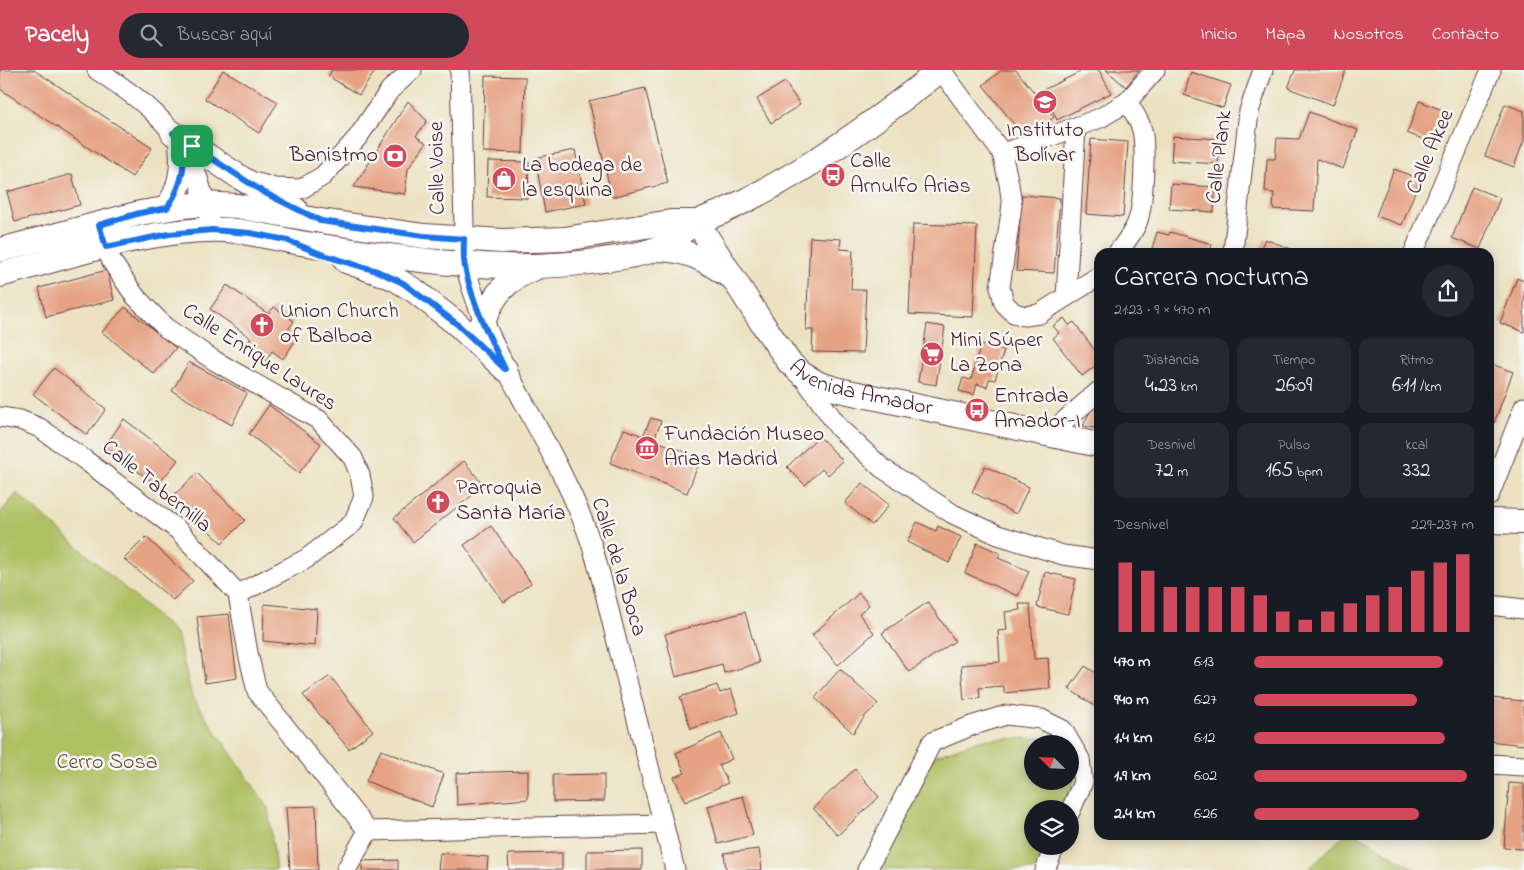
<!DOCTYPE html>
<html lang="es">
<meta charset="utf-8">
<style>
:root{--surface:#171b24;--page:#242831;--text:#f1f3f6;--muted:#9ea1a6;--accent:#d1495b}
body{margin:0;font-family:"Indie Flower",sans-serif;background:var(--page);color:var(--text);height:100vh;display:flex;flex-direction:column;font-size:19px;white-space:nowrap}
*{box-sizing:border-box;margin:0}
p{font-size:16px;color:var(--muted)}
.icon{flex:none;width:28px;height:28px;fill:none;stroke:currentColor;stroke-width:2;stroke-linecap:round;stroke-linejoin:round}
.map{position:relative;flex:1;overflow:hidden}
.sheet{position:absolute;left:1094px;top:178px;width:400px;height:592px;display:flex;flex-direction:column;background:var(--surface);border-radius:15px;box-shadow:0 2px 12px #0003}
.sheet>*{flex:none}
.needle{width:32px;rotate:294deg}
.buttons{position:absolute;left:1024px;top:665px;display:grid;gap:10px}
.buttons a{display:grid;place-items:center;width:55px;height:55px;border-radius:50%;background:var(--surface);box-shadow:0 2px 12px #0003;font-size:25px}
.pin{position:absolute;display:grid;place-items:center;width:42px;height:42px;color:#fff;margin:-21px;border-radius:10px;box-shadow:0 2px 8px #0006}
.round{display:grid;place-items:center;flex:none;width:52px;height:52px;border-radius:26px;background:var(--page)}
.overview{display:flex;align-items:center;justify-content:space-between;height:85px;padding:0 20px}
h1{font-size:28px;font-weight:600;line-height:38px}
.stats{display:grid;grid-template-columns:repeat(3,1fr);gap:8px;height:85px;padding:5px 20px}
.stats div{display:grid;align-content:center;border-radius:12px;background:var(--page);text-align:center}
.stats b{font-size:21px;font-weight:600}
.stats small{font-size:14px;font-weight:400}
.stats p{font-size:14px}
.chart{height:140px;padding:10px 20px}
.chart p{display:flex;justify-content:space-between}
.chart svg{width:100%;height:90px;margin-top:5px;stroke:var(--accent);stroke-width:6}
ul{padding:0 20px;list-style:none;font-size:16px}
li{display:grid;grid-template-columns:80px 60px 1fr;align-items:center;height:38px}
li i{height:12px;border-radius:6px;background:var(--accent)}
header{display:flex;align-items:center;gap:30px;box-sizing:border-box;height:70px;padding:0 25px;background:var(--accent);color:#fff}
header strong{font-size:24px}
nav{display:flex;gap:28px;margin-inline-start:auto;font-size:18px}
.search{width:350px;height:45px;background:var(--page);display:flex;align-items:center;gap:12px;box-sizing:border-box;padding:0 18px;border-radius:28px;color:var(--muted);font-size:19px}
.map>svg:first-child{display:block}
</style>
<header>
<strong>Pacely</strong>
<div class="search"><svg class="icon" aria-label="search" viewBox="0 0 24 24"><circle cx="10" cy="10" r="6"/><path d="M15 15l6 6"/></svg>Buscar aquí</div>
<nav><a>Inicio</a><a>Mapa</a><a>Nosotros</a><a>Contacto</a></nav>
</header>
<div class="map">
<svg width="1524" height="800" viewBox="0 0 1524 800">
<rect width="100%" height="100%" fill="#f6f6f2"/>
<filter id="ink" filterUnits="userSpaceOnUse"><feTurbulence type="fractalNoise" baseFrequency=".02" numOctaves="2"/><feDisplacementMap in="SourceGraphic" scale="10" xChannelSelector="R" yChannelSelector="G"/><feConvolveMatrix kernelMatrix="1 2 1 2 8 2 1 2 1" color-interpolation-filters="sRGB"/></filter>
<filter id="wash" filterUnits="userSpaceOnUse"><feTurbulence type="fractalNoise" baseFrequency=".0096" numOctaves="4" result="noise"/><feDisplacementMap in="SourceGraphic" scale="20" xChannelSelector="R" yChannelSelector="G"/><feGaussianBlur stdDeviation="1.12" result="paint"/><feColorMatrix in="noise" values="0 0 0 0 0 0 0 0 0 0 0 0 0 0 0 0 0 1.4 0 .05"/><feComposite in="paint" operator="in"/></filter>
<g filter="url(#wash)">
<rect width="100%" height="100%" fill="#ece2c1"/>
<g fill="#afc063" stroke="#7c7047">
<path d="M17,423L177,564L192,627L268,737L276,800H0V443Z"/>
<path d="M1042,668L1047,674H1032V711H1070V702L1075,709L1062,739H1032V776H1045L1035,800H876L934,686L982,669Z"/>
<path d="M1344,765H1359L1416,800H1308Z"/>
</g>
<g id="blocks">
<g fill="#e6a384">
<path d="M0,0H34L152,78L132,107L0,19Z"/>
<path d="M223,0L278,32L259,63L205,29Z"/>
<path d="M332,0H376L359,25L328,6Z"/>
<path d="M1002,0H1016L1054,47L1035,62L1030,56L1021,63L983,15Z"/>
<path d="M1084,0H1099L1111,23L1057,50L1043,20Z"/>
<path d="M1106,0H1139L1126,17Z"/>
<path d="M1295,0H1346L1333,35L1288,18Z"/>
<path d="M1191,2L1231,15L1223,38L1184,25Z"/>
<path d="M485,6L525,7L523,83L483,82Z"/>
<path d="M785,12L800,35L771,53L757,29Z"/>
<path d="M645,18L668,113L612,127L589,31Z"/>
<path d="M408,31L427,51L416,66L426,73L408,99L405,124L354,117Z"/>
<path d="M1419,31L1445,41L1433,73L1407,63Z"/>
<path d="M1505,34L1524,41V70L1514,97L1485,86Z"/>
<path d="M1309,42L1358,60L1343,99L1317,89L1314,141L1273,139L1274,123L1265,122L1267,89H1275L1277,68L1299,69Z"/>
<path d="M1173,66L1219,69L1218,94L1171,91Z"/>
<path d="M1091,69L1128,72L1123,147L1086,144Z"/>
<path d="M575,80L586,134L545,142L535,88Z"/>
<path d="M488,91L529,92L528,128L487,127Z"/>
<path d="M1394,99L1420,109L1402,155L1376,146Z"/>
<path d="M72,104L80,135L15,152L7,122Z"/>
<path d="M1171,114L1215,117L1214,142L1169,139Z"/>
<path d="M1472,117L1500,128L1480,179L1452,168Z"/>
<path d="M1022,125L1060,128L1054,203L1016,201Z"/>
<path d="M913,154L977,156L973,247L909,244Z"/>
<path d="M1157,162L1169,165L1170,162L1212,174L1210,182H1151Z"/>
<path d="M810,167L841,169L840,179L853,180L851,220H866L863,283L812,282L813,260H806Z"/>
<path d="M1265,169L1299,182H1259Z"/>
<path d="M107,200L114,230L46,247L39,218Z"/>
<path d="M1517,208L1524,211V262L1500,253Z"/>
<path d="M227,215L268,244L274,237L294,251L288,260L298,267L283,289L272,281L265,291L245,277L251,268L210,239Z"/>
<path d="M125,237L176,278L154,304L102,262Z"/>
<path d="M1064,248L1069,255L1074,252L1099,286V293L1082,306L1053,268L1059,263L1053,256Z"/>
<path d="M927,254L945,257L936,315L918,312Z"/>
<path d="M981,274L1004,280L995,310L989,309L987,317L977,314L974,325L959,321L963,308L971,310Z"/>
<path d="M189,292L247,323L232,355L172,321Z"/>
<path d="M1489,293L1513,302L1494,353L1489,351Z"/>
<path d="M54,298L106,339L87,365L33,324Z"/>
<path d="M1095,332L1099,333V359L1083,356Z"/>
<path d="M269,335L321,374L299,403L249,364Z"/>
<path d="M651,348L661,351L654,370L701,388L687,423L610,393L624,359L643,366Z"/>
<path d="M124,349L178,390L157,416L105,376Z"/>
<path d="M819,366L843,391L828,405L822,399L805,415L787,397Z"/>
<path d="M464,391L484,416L413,472L394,448Z"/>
<path d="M985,396L1029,417L1016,444L972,422Z"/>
<path d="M197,403L245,450L222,473L172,427Z"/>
<path d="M862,413L889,435L872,455L845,433Z"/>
<path d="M917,452L936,461L938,456L961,467L949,493L907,472Z"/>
<path d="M491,456L531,513L504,532L464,475Z"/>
<path d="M146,467L193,511L173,530L124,489Z"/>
<path d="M977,473L1000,483L998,488L1029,501L1018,526L965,503Z"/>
<path d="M1045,502L1076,509L1068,544L1037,537Z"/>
<path d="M859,523L869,535L859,544L874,563L838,595L812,565Z"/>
<path d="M928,532L955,571L909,602L882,563Z"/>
<path d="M264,534L317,539L315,576L263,571Z"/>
<path d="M1019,534H1030L1034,589L1048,588L1050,619L1004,623V616L979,618L980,628L964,630L961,595L1000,592L998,561L1007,560L1005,542L1020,540Z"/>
<path d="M745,542L759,593L724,603L722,594L676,607L665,564Z"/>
<path d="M229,544L237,608L205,613L197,547Z"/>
<path d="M1085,596L1099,605V639L1069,619Z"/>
<path d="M840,599L878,634L865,646L853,663L815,628Z"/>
<path d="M330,606L373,661L349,679L303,625Z"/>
<path d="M717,615L720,623L731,619L739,643L691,659L680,627Z"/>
<path d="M1489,628L1524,631V675L1489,671Z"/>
<path d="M721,663L732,689L719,695L728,713L685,732L674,707L685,703L676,683Z"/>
<path d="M381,680L444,704L432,737L366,711Z"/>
<path d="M855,699L879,727L838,765L813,738Z"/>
<path d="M528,701V729L457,735L456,703Z"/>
<path d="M604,704V731L553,732V705Z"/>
<path d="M1509,713L1524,714V779L1504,778Z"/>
<path d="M743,726L753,765L718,774L708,736Z"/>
<path d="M316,736L318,800H290L286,737Z"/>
<path d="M759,779L762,800H726L724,783Z"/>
<path d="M642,780V800H587V781Z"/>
<path d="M440,783L488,787L487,800H438Z"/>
<path d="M562,783V800H509L508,784Z"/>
<path d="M398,790V800H362V791Z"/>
</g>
</g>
</g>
<g filter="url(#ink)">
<use href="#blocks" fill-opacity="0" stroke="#623c42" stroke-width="1"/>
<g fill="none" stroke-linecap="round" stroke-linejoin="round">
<defs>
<g id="minor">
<path d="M97,0C135,25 172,51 192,94C202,114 206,138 212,160"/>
<path d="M460,0L465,195C490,294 557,374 590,470C602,505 609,543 619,580C638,653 657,727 675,800"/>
<path d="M941,0L1002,83L1009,114L1012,135L1000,217L1004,233L1014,243L1025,246L1039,244L1099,206"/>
<path d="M1002,83L1036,72L1100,48L1127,32L1155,0"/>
<path d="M258,113L275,118L301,119L323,106L358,67L390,20L412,0"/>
<path d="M101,163L112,192L135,226L166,258L215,291L319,350L353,388L360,405L364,427L353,453L306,489L238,524"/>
<path d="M1118,182C1125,173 1133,163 1137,153C1144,136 1146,77 1142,60C1139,49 1133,41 1127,32"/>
<path d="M1233,182L1249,41L1263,0"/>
<path d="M1414,182L1491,0"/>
<path d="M1066,227L1076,57"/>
<path d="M802,305L839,358L882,398L953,444L998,465L1063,485L1099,490"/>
<path d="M0,347L20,350L40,358L85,390L178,460L238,524L248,583L257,621L368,761"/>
<path d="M1049,364L1099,321"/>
<path d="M1489,426L1524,337"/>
<path d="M1489,535L1524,539"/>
<path d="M1489,694L1524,696"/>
<path d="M346,800L368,761L664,754"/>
<path d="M867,800L932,672L971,656L1006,645L1041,649L1063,660L1080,689L1083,712L1070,742"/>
<path d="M1045,800L1055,776"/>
</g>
<g id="major">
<path d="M173,63L241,108L296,140"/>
<path d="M167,138C181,119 184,98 181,75"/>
<path id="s1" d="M697,152L762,253L789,292L802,304L819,314L839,320L1099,375"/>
<path d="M657,179C686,180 703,188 726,204"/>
<path d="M0,180L140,143L184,136L205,134L237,136L321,151L424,166L502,171L565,169L671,152H697"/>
<path d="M346,191L394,208L415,221L457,254L505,299"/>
<path d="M0,205C71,186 153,157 227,160C252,162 276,169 301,173C399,188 498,205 597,191C616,188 638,186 656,179C672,173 683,159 698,152C706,148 714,145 722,142C741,133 761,123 780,112C837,80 889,40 941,0"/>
<path d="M483,252C494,223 507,209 535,198"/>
<path d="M1489,451L1524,452"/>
</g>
</defs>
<use href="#minor" stroke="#623c42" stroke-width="21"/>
<use href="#major" stroke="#623c42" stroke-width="26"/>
<use href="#minor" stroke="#fff" stroke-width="19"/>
<use href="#major" stroke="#fff" stroke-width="24"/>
</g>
</g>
<g fill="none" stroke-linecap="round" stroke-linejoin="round" filter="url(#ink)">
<defs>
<path id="route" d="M173,63L263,122L321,151L424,166L464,169C464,178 463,188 465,197C472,233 489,267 505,299L457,254L403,213L377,201L326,186L286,170L250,163L212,160L169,164L106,177L99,155L140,143L167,138C179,121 187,98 182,77C180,72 176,67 173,63Z"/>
</defs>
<use href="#route" stroke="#fff" stroke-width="10"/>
<use href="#route" stroke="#1a73e8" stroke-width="6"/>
</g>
<defs>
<symbol id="school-disc" viewBox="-11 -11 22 22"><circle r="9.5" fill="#d1495b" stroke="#f6f6f2"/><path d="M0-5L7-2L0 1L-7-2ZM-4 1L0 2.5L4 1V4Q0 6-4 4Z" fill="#fff"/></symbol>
<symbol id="bank-disc" viewBox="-11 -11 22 22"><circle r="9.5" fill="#d1495b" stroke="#f6f6f2"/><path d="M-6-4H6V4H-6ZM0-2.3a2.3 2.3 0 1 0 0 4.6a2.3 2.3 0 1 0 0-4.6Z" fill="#fff"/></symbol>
<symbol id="bus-disc" viewBox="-11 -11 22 22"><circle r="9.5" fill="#d1495b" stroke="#f6f6f2"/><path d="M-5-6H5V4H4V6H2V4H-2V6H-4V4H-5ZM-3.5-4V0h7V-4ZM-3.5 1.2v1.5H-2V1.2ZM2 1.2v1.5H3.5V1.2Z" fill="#fff"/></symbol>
<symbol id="shop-disc" viewBox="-11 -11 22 22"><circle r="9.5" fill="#d1495b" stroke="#f6f6f2"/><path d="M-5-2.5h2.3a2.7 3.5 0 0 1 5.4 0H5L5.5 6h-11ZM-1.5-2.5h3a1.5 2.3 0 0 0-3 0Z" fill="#fff"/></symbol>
<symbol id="church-disc" viewBox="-11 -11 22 22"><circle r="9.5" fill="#d1495b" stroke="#f6f6f2"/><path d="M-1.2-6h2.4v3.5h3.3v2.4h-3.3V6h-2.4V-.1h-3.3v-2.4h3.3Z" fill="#fff"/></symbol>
<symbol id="supermarket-disc" viewBox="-11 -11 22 22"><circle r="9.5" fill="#d1495b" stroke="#f6f6f2"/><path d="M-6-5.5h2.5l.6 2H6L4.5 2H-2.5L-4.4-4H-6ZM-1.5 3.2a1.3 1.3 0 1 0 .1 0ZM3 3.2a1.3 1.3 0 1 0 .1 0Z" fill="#fff"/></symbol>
<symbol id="museum-disc" viewBox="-11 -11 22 22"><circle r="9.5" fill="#d1495b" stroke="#f6f6f2"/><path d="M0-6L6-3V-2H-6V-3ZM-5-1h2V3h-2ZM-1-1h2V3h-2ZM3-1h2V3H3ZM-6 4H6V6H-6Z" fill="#fff"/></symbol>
</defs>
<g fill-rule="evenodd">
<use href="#school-disc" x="1031" y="18" width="28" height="28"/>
<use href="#bank-disc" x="381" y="72" width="28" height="28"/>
<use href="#bus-disc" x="819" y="91" width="28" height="28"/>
<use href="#shop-disc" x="490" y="95" width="28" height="28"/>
<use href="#church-disc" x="248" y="241" width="28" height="28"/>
<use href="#supermarket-disc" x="918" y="270" width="28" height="28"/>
<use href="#bus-disc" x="963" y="326" width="28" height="28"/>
<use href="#museum-disc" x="633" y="364" width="28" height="28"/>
<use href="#church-disc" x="424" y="418" width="28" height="28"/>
</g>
<g text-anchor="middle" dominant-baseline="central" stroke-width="5" stroke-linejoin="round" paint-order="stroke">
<g font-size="22" fill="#4a1f2b" stroke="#f6f6f2" text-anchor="start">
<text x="1045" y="61" text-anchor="middle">Instituto<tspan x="1045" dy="25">Bolívar</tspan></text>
<text x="378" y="86" text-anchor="end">Banistmo</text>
<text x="850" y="92">Calle<tspan x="850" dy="25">Arnulfo Arias</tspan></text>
<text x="522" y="96">La bodega de<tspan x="522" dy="25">la esquina</tspan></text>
<text x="280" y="242">Union Church<tspan x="280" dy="25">of Balboa</tspan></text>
<text x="950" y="271">Mini Súper<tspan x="950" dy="25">La Zona</tspan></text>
<text x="994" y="327">Entrada<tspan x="994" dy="25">Amador-I</tspan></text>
<text x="664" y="365">Fundación Museo<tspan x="664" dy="25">Arias Madrid</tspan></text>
<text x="456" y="419">Parroquia<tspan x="456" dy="25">Santa María</tspan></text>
</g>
<g font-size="22" fill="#4a1f2b" stroke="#f6f6f2">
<text transform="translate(1431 82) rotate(-67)">Calle Akee</text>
<text transform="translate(1220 87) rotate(-83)">Calle Plank</text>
<text transform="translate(438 98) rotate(-91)">Calle Voise</text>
<text transform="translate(259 288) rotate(33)">Calle Enrique Laures</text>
<text stroke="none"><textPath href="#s1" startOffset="246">Avenida Amador</textPath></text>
<text transform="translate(156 417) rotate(39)">Calle Tabernilla</text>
<text transform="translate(618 497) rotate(73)">Calle de la Boca</text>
</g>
<g font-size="22" fill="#684f3c" stroke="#f6f6f2">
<text x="107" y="693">Cerro Sosa</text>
</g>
</g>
</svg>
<div class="buttons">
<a><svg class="needle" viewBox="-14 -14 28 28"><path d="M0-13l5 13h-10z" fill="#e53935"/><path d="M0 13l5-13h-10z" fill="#9ea1a6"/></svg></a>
<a><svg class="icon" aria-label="layers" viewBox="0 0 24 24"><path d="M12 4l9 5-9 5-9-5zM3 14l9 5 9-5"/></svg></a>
</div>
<div class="pin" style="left:192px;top:76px;background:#1e9e55"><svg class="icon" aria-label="arrive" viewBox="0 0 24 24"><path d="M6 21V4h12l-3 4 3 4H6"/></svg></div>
<section class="sheet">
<div class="overview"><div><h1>Carrera nocturna</h1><p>21:23 · 9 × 470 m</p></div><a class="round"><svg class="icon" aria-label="share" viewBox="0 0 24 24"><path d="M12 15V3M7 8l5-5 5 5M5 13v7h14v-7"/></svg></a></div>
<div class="stats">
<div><p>Distancia</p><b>4.23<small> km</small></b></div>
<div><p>Tiempo</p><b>26:09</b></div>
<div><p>Ritmo</p><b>6:11<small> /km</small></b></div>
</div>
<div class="stats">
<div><p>Desnivel</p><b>72<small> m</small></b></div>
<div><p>Pulso</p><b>165<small> bpm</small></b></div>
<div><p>kcal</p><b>332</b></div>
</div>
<div class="chart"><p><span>Desnivel</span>229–237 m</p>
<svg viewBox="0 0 160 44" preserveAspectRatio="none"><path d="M5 44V10M15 44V14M25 44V22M35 44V22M45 44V22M55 44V22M65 44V26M75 44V34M85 44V38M95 44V34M105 44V30M115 44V26M125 44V22M135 44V14M145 44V10M155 44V6"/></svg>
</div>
<ul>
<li><b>470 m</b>6:13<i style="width:86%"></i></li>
<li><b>940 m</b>6:27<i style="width:74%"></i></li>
<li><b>1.4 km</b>6:12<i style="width:87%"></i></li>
<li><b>1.9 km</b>6:02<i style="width:97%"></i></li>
<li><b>2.4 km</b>6:26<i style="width:75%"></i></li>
</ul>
</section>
</div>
